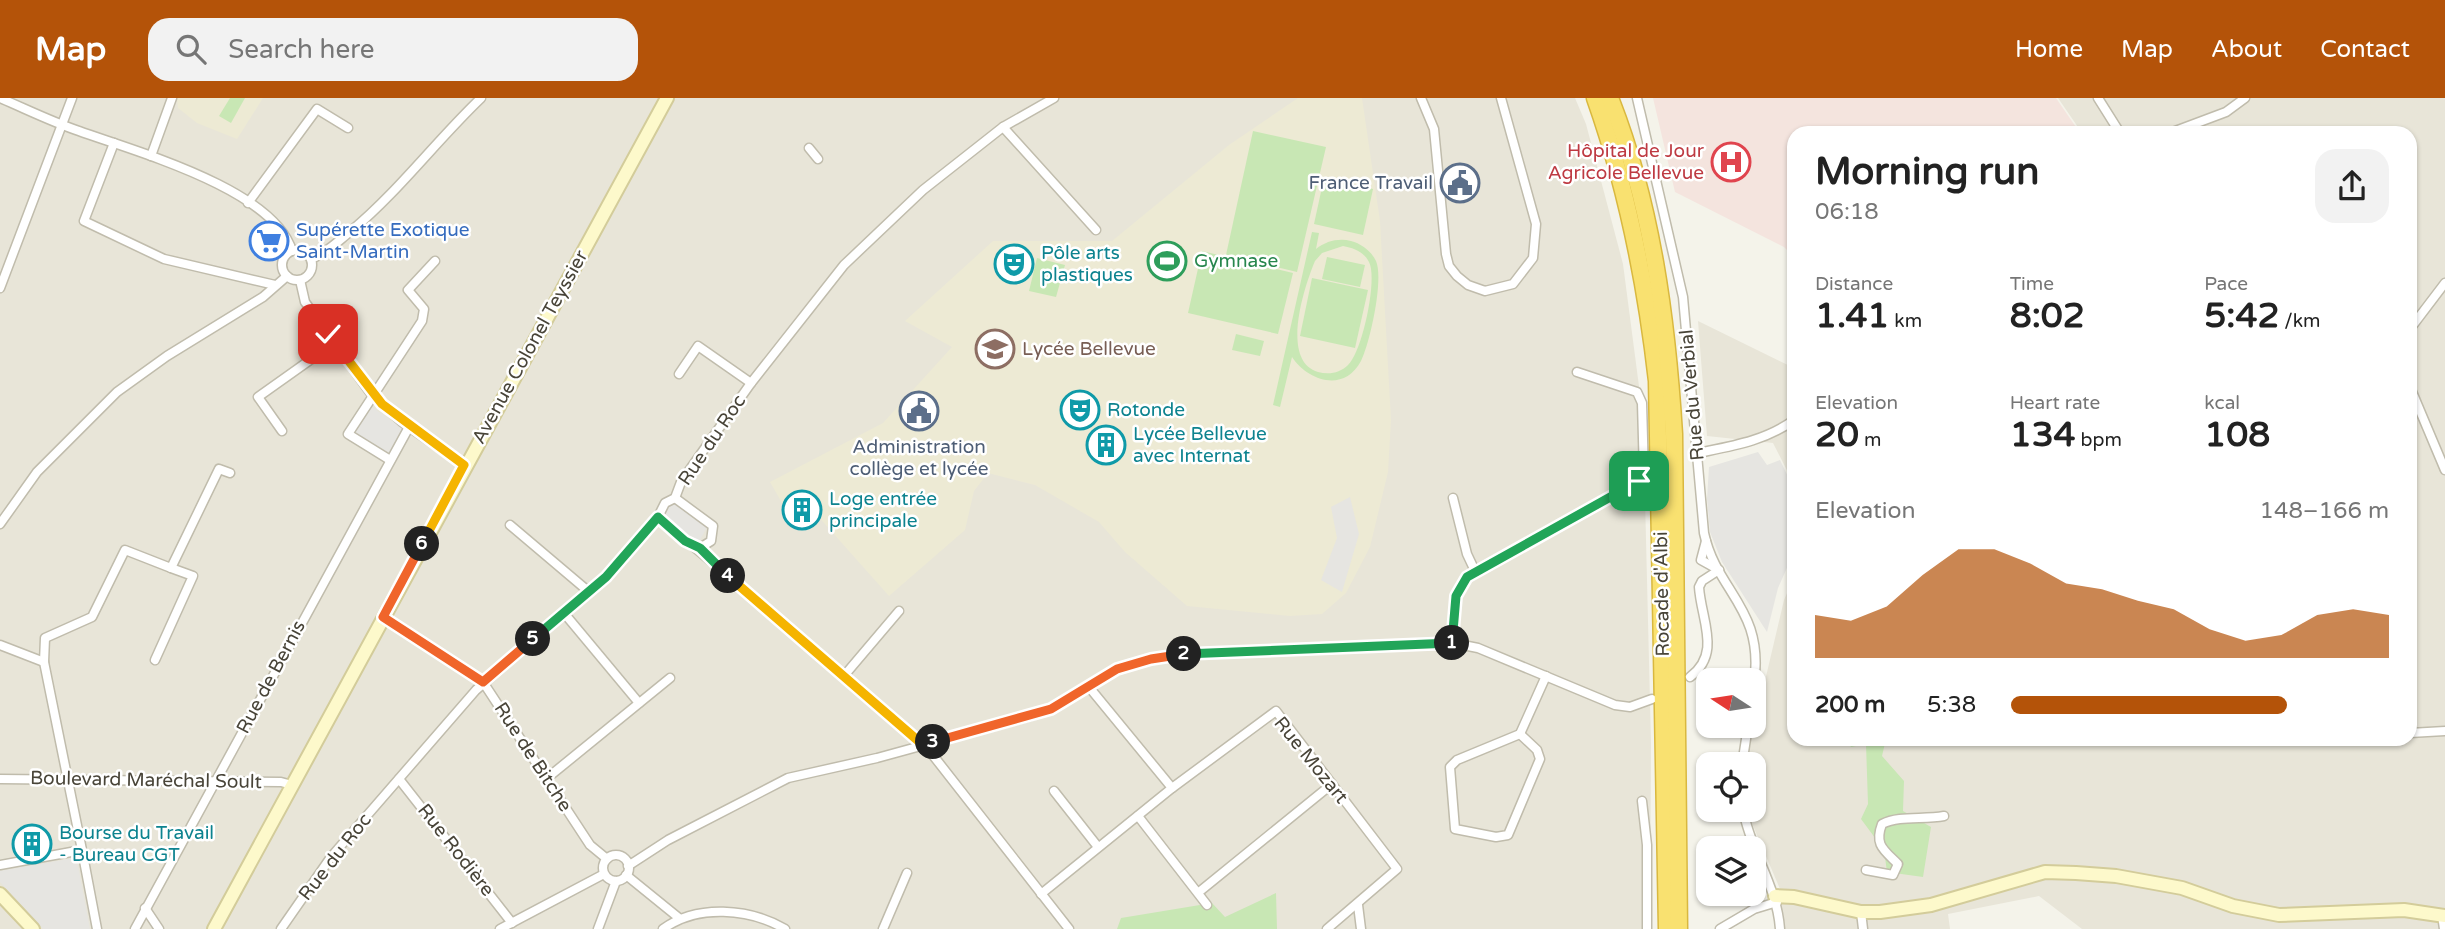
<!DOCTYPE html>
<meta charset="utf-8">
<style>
:root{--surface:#fff;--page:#f2f2f2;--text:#222;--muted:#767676;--accent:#b45309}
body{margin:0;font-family:"Varela Round",sans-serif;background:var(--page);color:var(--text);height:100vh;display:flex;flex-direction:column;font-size:26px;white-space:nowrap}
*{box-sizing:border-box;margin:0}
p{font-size:23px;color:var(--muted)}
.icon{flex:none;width:38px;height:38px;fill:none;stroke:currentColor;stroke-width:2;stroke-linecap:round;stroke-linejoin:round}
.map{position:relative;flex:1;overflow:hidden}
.side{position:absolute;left:1787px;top:28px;width:630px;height:620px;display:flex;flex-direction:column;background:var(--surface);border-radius:21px;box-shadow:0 2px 5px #0004}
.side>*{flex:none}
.needle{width:46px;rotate:282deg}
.buttons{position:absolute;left:1696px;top:570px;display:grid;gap:14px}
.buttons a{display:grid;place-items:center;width:70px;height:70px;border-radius:14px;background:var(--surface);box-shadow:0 2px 5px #0004;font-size:35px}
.pin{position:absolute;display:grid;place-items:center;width:60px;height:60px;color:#fff;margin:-30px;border-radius:14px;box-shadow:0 4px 10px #0006}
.km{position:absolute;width:35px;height:35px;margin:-18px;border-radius:50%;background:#222;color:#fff;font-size:19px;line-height:35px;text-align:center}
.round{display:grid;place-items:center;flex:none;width:74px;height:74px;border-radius:21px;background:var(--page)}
.headline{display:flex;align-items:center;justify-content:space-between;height:119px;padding:0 28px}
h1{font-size:38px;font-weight:700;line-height:52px}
.metrics{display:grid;grid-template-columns:repeat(3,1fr);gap:10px;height:119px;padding:7px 28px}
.metrics div{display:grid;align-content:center}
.metrics b{font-size:35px;font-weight:700}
.metrics small{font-size:19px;font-weight:400}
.metrics p{font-size:19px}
.chart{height:196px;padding:14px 28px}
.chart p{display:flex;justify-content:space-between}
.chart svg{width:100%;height:126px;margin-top:7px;fill:var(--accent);opacity:.7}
ul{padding:0 28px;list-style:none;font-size:23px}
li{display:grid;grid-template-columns:112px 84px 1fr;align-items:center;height:52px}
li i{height:18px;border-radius:9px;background:var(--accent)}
header{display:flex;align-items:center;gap:42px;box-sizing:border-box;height:98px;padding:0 35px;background:var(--accent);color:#fff}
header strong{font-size:33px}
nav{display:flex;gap:38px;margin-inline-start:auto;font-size:24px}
.search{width:490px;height:63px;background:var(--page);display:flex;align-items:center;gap:18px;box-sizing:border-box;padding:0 24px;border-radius:21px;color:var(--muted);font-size:26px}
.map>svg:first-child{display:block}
</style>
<header>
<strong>Map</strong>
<div class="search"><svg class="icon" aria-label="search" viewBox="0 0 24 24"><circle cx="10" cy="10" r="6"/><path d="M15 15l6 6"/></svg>Search here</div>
<nav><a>Home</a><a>Map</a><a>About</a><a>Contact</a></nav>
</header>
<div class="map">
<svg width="2445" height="831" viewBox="0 0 2445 831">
<rect width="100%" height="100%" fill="#f4f3ea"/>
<g fill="#e8e5d8">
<path d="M0,0H1575L1586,26L1623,166L1643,319L1651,645L1650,831H0Z"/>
<path d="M2058,0H2445V831H2082L2039,798L1948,816L1950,831H1784L1780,791L1748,716V712H1754V667H1748V655L1784,502L1794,479V640H2410V35H2082Z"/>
<path d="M1698,223L1794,270V386L1773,345L1707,338Z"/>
</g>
<g fill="#edead4">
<path d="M177,0H263L237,41L197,25L178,10Z"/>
<path d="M1298,0H1362L1380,123L1391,322L1388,374L1370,449L1346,495L1322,516L1290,518L1187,508L1125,454L1099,424L1035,387L988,375L974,393L965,432L889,498L816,416L793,424L770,384L883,325L952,249L905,223L993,143H1112L1229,47Z"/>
</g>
<path fill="#f4e4de" d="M1653,0H2056L2080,35H1794V159L1784,149L1675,94Z"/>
<g fill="#c8e7b4" fill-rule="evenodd">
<path d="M230,0H245L231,25L219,18Z"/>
<path d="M1253,33L1326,49L1297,174L1226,157Z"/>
<path d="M1324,80L1373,91L1363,137L1314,126Z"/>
<path d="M1312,134L1319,135L1316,151C1326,143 1339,140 1351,143C1362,146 1371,153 1376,163C1384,181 1370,245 1361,263C1344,295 1308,283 1292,259L1280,309L1273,307ZM1343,148C1354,150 1364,154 1369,164C1378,181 1362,255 1348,267C1340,275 1329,277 1318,274C1280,263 1304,189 1315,163L1322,155Z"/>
<path d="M1202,153L1293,175L1278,236L1188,215Z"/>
<path d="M1327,159L1365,167L1360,189L1322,181Z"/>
<path d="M1037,160L1065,167L1056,199L1029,193Z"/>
<path d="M1312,180L1368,192L1355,250L1300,238Z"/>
<path d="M1236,236L1264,243L1260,258L1232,252Z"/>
<path d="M1846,641H1886L1882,658L1904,683L1903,713L1931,729L1923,779L1887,774L1884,752L1861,721L1868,706L1866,646L1851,649Z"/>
<path d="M1276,795L1277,831H1117L1121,820L1212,805L1225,819Z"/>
</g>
<g fill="#e6e5e1">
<path d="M365,304L403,331L386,362L345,337Z"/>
<path d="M1758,354L1767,367L1780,362L1794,391V454L1778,490L1767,534L1722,464L1710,434L1707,401L1709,369Z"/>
<path d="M1350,399L1359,436L1342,494L1321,482L1337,440L1331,409Z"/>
<path d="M675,403L707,429L700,442L695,445L663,417L666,406Z"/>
<path d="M74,760L77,762L90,831H43L0,784V773Z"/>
</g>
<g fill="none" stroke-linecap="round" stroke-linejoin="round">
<defs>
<g id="street">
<path d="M0,0C26,11 52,24 79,33C134,53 274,91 292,153"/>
<path d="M1421,0L1434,31L1446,156L1449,168L1457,178L1468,187L1485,193L1513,186L1533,160L1536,126L1501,0"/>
<path d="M1637,0L1683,199L1704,435C1717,495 1765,510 1754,586"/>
<path d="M2098,0L2120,35"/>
<path d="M1003,29L1096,132"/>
<path d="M2170,35L2226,14L2245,0"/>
<path d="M114,45L84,123L164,161L275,187"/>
<path d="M809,50L818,61"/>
<path d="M151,58L172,0"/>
<path d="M248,105L317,11L348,30"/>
<circle cx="297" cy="167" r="15"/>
<path d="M311,161C327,155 338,143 351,133C399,93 436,43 481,0"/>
<path d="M300,182L305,204L372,297L402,324L464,367"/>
<path d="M0,190L72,0"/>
<path d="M2410,231L2445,185"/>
<path d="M679,276L698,248L751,285"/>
<path d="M2410,289L2445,372"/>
<path d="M282,333L258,299L334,245"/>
<path d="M1698,355C1732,348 1765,343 1794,322"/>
<path d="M390,362L348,336L422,223L424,211L408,192L435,163"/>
<path d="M675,400L713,428L711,443L700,450"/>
<path d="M1453,400L1467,456L1475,473"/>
<path d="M658,419C680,438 701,454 722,473L932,656L1069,831"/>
<path d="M0,426L37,374L117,294L167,258L263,199L287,178"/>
<path d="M510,427L588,493"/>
<path d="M1706,443L1701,462L1719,472"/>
<path d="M564,515L639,605"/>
<path d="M383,519L483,584L590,747L607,761"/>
<path d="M1453,545L1456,498L1467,479L1639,383L1644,377L1642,305L1637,294L1577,274"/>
<path d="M0,547L44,564"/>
<path d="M155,562L193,478L171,470"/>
<path d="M843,579L899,513"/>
<path d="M1690,579C1722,555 1701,522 1699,489L1702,483L1719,472"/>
<path d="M1089,589L1172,690"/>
<path d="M2410,635L2445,633"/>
<path d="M1520,636L1537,652L1540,661L1508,737L1496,739L1455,731L1450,669L1457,662Z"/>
<path d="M1520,636L1546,578"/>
<path d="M1742,667L1748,628"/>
<path d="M0,681L281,684L292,687"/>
<path d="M399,681L512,825"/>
<path d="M546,681L670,580"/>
<path d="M1054,693L1098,749"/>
<path d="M1642,703L1647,747V831"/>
<path d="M1743,712C1751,754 1777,788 1780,831"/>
<path d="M1138,718L1207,807"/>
<path d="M82,752L44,564L45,540L92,519L125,452L171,470L219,371L230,375"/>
<circle cx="616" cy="770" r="13"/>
<path d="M0,767L82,752L97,831"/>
<path d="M628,768L668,742L788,680L877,660L1030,618L1051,611L1117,571L1151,561L1189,556L1453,545L1478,550L1615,607L1630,609L1652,601"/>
<path d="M1866,772L1893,777L1898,766C1884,752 1874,747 1882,726C1900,717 1923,722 1944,718"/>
<path d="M626,777L679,820"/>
<path d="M1199,794L1332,686"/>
<path d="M1041,796L1172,690L1276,613L1397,771L1327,831"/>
<path d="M1358,807L1361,831"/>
<path d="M145,810L159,831"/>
<path d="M1861,814L1863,831"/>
<path d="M2442,817L2444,831"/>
<path d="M135,831L409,329"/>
<path d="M281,831L331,759L476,592L606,479L658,419L665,405L675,400L681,384L751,285L844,167L923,92L1003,29L1054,0"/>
<path d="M500,831L604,776"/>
<path d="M598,831L616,783"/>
<path d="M663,831C697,806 749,810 785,831"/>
<path d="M883,831L907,775"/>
<path d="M1720,831L1754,811L1777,804"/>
</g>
<g id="secondary">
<path d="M0,796L33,831"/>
<path d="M1775,798L1794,799L1861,814H1880L1931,807L2045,774L2076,775L2116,778L2182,790L2233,808L2279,817L2404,812L2445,818"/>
<path d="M214,831L667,0"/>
</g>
<g id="highway">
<path d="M1595,0C1628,93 1646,186 1657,283L1667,831"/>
<path d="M1610,0C1652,106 1667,222 1674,336L1679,831"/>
</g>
</defs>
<use href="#street" stroke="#c0bcac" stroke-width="11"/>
<use href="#secondary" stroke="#d3cc9a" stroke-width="16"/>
<use href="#highway" stroke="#d9b83f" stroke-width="19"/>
<use href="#street" stroke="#fff" stroke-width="8"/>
<use href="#secondary" stroke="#fdf9cb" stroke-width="12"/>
<use href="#highway" stroke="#f9e170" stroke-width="16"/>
</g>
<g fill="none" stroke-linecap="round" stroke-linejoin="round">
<defs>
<path id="split-1" d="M1452,545L1456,498L1467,479L1639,383"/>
<path id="split-2" d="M1184,556L1452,545"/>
<path id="split-3" d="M933,644L1051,611L1117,571L1151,561L1184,556"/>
<path id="split-4" d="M728,478L923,647L933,644"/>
<path id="split-5" d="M533,541L606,479L658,419L685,443L700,450L728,478"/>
<path id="split-6" d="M422,446L383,519L483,584L533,541"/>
<path id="split-7" d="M328,236L382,306L464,367L422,446"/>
</defs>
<use href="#split-1" stroke="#fff" stroke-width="14"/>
<use href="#split-2" stroke="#fff" stroke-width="14"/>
<use href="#split-3" stroke="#fff" stroke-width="14"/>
<use href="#split-4" stroke="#fff" stroke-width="14"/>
<use href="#split-5" stroke="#fff" stroke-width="14"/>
<use href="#split-6" stroke="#fff" stroke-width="14"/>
<use href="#split-7" stroke="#fff" stroke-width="14"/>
<use href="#split-1" stroke="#22a559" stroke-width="9"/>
<use href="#split-2" stroke="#22a559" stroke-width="9"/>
<use href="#split-3" stroke="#f0652b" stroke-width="9"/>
<use href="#split-4" stroke="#f5b400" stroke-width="9"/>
<use href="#split-5" stroke="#22a559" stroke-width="9"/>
<use href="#split-6" stroke="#f0652b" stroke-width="9"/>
<use href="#split-7" stroke="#f5b400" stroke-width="9"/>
</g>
<defs>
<symbol id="hospital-ring" viewBox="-11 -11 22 22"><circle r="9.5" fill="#fff" stroke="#e0444e" stroke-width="1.5"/><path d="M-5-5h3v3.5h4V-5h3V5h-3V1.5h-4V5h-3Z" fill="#e0444e"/></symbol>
<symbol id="civic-ring" viewBox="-11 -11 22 22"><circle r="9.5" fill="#fff" stroke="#5c6f8a" stroke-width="1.5"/><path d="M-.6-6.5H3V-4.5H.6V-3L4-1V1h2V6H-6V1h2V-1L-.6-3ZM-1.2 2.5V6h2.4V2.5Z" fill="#5c6f8a"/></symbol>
<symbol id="supermarket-ring" viewBox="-11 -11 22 22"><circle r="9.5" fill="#fff" stroke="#3f7fe0" stroke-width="1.5"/><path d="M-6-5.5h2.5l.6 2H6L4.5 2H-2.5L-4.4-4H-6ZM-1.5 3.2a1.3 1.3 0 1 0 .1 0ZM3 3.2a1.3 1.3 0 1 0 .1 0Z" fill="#3f7fe0"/></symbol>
<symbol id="stadium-ring" viewBox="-11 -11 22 22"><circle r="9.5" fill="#fff" stroke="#2e9e5b" stroke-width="1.5"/><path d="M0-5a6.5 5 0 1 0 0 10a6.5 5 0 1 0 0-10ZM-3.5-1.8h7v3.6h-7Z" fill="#2e9e5b"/></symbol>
<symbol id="theatre-ring" viewBox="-11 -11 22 22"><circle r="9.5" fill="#fff" stroke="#0f9aa8" stroke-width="1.5"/><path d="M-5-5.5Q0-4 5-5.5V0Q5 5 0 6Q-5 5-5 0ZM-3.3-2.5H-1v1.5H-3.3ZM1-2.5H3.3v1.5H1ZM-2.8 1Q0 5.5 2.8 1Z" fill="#0f9aa8"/></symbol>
<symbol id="school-ring" viewBox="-11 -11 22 22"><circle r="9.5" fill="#fff" stroke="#8d6e63" stroke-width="1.5"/><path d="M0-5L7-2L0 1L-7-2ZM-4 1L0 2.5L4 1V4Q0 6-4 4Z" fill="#8d6e63"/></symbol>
<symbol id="building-ring" viewBox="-11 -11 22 22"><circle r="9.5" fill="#fff" stroke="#0f9aa8" stroke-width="1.5"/><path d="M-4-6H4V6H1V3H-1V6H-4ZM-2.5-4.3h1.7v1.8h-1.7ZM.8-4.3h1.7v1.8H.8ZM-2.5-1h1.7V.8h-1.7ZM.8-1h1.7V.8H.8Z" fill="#0f9aa8"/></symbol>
</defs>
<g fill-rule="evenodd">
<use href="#hospital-ring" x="1709" y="42" width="44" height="44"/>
<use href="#civic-ring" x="1438" y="63" width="44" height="44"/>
<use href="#supermarket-ring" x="247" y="121" width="44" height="44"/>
<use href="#stadium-ring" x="1145" y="141" width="44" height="44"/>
<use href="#theatre-ring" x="992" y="144" width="44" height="44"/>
<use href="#school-ring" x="973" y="229" width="44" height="44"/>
<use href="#theatre-ring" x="1058" y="290" width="44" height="44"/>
<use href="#civic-ring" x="897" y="291" width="44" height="44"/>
<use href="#building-ring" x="1084" y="325" width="44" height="44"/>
<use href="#building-ring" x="780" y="390" width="44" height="44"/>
<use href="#building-ring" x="10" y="724" width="44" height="44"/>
</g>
<g text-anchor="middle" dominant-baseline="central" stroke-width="5" stroke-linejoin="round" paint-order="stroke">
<g font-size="19" fill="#be3a42" stroke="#fff" text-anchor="end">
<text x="1704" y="53">Hôpital de Jour<tspan x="1704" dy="22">Agricole Bellevue</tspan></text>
</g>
<g font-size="19" fill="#4e5e75" stroke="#fff" text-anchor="end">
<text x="1433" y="85">France Travail</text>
<text x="919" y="349" text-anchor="middle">Administration<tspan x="919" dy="22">collège et lycée</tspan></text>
</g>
<g font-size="19" fill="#366cbe" stroke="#fff" text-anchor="start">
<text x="296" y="132">Supérette Exotique<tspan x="296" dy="22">Saint-Martin</tspan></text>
</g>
<g font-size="19" fill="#0d838f" stroke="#fff" text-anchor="start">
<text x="1041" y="155">Pôle arts<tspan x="1041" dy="22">plastiques</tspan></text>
<text x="1107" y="312">Rotonde</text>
<text x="1133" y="336">Lycée Bellevue<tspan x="1133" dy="22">avec Internat</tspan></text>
<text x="829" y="401">Loge entrée<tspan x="829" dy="22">principale</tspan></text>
<text x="59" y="735">Bourse du Travail<tspan x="59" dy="22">- Bureau CGT</tspan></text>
</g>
<g font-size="19" fill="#27864d" stroke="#fff" text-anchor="start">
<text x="1194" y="163">Gymnase</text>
</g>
<g font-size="19" fill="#484438" stroke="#fff">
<text transform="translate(530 249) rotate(-61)">Avenue Colonel Teyssier</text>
<text transform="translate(1692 297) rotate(-95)">Rue du Verbial</text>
<text transform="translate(712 342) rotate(-56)">Rue du Roc</text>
<text transform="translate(1662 496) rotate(-91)">Rocade d'Albi</text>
<text transform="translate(271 579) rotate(-62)">Rue de Bernis</text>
<text transform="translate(533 659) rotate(57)">Rue de Bitche</text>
<text transform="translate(1311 662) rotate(51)">Rue Mozart</text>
<text transform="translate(146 682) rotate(1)">Boulevard Maréchal Soult</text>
<text transform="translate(456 752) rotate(52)">Rue Rodière</text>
<text transform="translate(335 759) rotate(-52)">Rue du Roc</text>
</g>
<g font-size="19" fill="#785e54" stroke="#fff" text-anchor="start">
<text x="1022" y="251">Lycée Bellevue</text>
</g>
</g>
</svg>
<div class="buttons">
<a><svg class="needle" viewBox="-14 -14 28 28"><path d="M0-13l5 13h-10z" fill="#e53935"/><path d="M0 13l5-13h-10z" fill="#767676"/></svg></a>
<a><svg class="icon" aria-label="locate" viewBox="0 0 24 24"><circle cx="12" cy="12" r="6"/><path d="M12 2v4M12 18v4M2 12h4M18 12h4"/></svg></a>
<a><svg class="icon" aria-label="layers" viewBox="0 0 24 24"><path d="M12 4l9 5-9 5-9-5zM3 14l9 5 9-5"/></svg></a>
</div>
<div class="pin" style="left:1639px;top:383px;background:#1e9e55"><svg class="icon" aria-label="arrive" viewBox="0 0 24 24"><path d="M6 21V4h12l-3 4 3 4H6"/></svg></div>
<div class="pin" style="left:328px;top:236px;background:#d93025"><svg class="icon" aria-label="check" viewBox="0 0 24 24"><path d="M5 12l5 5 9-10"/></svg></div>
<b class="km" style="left:1452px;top:545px">1</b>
<b class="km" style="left:1184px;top:556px">2</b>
<b class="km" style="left:933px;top:644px">3</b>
<b class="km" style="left:728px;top:478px">4</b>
<b class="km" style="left:533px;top:541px">5</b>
<b class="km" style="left:422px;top:446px">6</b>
<section class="side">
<div class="headline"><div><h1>Morning run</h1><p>06:18</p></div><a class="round"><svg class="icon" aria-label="share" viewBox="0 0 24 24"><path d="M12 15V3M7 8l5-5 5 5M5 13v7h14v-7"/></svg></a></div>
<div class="metrics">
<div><p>Distance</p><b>1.41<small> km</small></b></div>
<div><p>Time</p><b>8:02</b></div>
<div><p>Pace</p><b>5:42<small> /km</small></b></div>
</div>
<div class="metrics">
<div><p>Elevation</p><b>20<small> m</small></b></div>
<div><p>Heart rate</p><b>134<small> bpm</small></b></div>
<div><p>kcal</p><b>108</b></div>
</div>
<div class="chart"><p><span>Elevation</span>148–166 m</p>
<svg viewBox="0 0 160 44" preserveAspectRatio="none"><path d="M0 44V29L10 31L20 26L30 15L40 6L50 6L60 11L70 18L80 20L90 24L100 27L110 34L120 38L130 36L140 29L150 27L160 29V44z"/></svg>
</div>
<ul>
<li><b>200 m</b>5:38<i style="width:73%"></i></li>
</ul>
</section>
</div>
